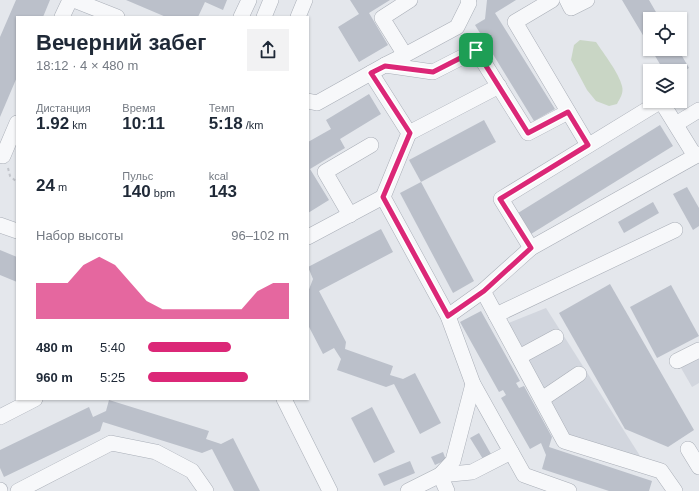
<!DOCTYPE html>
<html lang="ru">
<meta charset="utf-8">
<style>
:root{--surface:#fff;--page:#f2f2f3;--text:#1f2937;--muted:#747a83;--accent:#db2777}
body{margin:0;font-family:Helvetica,sans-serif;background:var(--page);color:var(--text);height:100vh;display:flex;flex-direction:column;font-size:15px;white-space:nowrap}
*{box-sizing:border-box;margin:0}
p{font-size:13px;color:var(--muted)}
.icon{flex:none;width:22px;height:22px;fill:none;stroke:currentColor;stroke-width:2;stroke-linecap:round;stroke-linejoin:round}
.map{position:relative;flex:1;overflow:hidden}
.drawer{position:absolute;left:16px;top:16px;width:293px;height:384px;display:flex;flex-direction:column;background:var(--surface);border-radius:0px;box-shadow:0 1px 3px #0004}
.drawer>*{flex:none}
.buttons{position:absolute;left:643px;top:12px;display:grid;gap:8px}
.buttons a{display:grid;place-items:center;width:44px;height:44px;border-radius:0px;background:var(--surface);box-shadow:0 1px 3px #0004;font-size:20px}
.pin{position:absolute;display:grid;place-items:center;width:34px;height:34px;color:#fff;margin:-17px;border-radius:8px;box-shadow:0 2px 6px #0006}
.round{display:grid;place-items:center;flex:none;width:42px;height:42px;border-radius:0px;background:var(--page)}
.head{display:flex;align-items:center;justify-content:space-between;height:68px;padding:0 20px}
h1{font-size:22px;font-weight:800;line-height:30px}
.metrics{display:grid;grid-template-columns:repeat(3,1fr);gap:6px;height:68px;padding:4px 20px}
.metrics div{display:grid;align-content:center}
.metrics b{font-size:17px;font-weight:800}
.metrics small{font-size:11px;font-weight:400}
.metrics p{font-size:11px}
.chart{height:112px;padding:8px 20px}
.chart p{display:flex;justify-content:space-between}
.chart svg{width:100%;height:72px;margin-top:4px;fill:var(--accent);opacity:.7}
ul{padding:0 20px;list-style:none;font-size:13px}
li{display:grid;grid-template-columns:64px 48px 1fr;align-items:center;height:30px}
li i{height:10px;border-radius:5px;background:var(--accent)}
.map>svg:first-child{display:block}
</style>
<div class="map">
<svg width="699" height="491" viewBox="0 0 699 491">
<rect width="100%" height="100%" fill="#e4e7ec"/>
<g fill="#d2d6de">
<path d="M546,308L642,459L567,436L506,324Z"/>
<path d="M699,349V383L692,387L677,361Z"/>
</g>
<path fill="#c9d6c5" d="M580,40L596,42C604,54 619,73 622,86C624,93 620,98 617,104L609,106L596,101L587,90L571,60L574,45Z"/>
<g fill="#bbc0ca">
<path d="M16,0H50L43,17H17V77L0,117V37Z"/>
<path d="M126,0H227L223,10L205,2L198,17H166Z"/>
<path d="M350,0H390L369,13L388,45L359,62L338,27L359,14Z"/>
<path d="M487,0H516L495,13L555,109L534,121L475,25L485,19Z"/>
<path d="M622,0H649L660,19H650V47Z"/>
<path d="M651,49H678L689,68L680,73V71H664Z"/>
<path d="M369,94L381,114L340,139L345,148L310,169L329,200L308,213V142L331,129L326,120Z"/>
<path d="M484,120L496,142L421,182L409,160Z"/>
<path d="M660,125L673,146L531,234L518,213Z"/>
<path d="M421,182L474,281L453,293L400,193Z"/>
<path d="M687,187L699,208V226L693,230L673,194Z"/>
<path d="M653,202L659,213L624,233L618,222Z"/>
<path d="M381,229L393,252L319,291L346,342L345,349L393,366L390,375L403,379L415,373L441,423L420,434L394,384L386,387L337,370L341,359L334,348L323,354L308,325V292L313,279L308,267Z"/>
<path d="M0,250L17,257V282L0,275Z"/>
<path d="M610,284L694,430L668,447L625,429L559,313Z"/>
<path d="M671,285L699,336L657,358L630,307Z"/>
<path d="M481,311L520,381L516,383L519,388L524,386L552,437L549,447L652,481L649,491H609L542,469L546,455L541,443L530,449L501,398L506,395L503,390L499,392L460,322Z"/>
<path d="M109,400L209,431L206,439L221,444L233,438L260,491H234L212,449L202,453L103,422L100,431L4,477L0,468V450L89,407L93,417L106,411Z"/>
<path d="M372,407L395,452L374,463L351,418Z"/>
<path d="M479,433L491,454L483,459L470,438Z"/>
<path d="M443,452L446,460L435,465L431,457Z"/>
<path d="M410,461L415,473L384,486L378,474Z"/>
</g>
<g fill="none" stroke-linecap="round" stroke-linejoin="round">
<defs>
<g id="minor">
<path d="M74,0L117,17"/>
<path d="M552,0L515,22L588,145"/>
<path d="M567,0L571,8L587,0"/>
<path d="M62,17L70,0"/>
<path d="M241,17L249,0"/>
<path d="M264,17L271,0"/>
<path d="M298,17L305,0"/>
<path d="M405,55L457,27L469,3L468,0"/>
<path d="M385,65L405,55L382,18L410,0"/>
<path d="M308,101L317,103L385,65L433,72L476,50L528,133L568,112"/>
<path d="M661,101L695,156"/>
<path d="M676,124L699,110"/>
<path d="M409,133L499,86"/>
<path d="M0,155L3,156L17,123"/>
<path d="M383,197L448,316L473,384L524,475L569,491"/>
<path d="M350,215L325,172L371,145"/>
<path d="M0,225L17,231"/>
<path d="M308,237L383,197L409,133L371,73"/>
<path d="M531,248L501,199L661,101"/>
<path d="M483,291L564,441L661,471L675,491"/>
<path d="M496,315L675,230"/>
<path d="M448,316L483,291L531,248L699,154"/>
<path d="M519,357L556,337"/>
<path d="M677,361L699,350"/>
<path d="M284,399L330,491"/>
<path d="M542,399L579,374"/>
<path d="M0,417L35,399"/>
<path d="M688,449L699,467"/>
<path d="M0,490V491"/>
<path d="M18,491L111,443L156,452L192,471L206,491"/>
<path d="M408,491L440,475L472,472L511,452"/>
<path d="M447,491L440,475L453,461L473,384"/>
</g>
</defs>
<use href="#minor" stroke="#a9aeb7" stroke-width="16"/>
<path stroke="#c2c5cb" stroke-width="2" stroke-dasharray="3 3" stroke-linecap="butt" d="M8,168L10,176L17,182"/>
<use href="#minor" stroke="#f7f8fa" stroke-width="15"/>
</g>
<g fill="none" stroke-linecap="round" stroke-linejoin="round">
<defs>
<path id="route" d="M476,50L528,133L568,112L588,145L500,199L531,248L484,291L448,316L383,197L410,133L371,73L385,66L433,72Z"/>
</defs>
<use href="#route" stroke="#fff" stroke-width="8"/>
<use href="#route" stroke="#db2777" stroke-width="5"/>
</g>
</svg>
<div class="buttons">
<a><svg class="icon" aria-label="locate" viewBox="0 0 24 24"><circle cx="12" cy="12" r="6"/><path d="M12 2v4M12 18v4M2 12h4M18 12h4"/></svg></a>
<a><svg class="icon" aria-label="layers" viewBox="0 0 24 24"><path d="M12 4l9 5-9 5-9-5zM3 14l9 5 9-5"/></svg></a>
</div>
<div class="pin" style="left:476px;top:50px;background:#1e9e55"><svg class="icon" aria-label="arrive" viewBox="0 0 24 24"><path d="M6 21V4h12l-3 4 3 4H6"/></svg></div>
<section class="drawer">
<div class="head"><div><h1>Вечерний забег</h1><p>18:12 · 4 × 480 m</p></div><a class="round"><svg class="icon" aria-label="share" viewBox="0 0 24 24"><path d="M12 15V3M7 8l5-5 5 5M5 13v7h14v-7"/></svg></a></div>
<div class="metrics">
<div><p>Дистанция</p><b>1.92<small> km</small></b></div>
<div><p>Время</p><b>10:11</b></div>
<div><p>Темп</p><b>5:18<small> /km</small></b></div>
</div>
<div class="metrics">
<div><b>24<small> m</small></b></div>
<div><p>Пульс</p><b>140<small> bpm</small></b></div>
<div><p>kcal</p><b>143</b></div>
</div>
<div class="chart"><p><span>Набор высоты</span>96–102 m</p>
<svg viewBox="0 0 160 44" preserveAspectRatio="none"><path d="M0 44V22L10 22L20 22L30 11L40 6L50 11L60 22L70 33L80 38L90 38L100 38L110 38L120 38L130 38L140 27L150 22L160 22V44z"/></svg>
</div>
<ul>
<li><b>480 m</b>5:40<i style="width:59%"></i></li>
<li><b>960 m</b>5:25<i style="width:71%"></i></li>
</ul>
</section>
</div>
